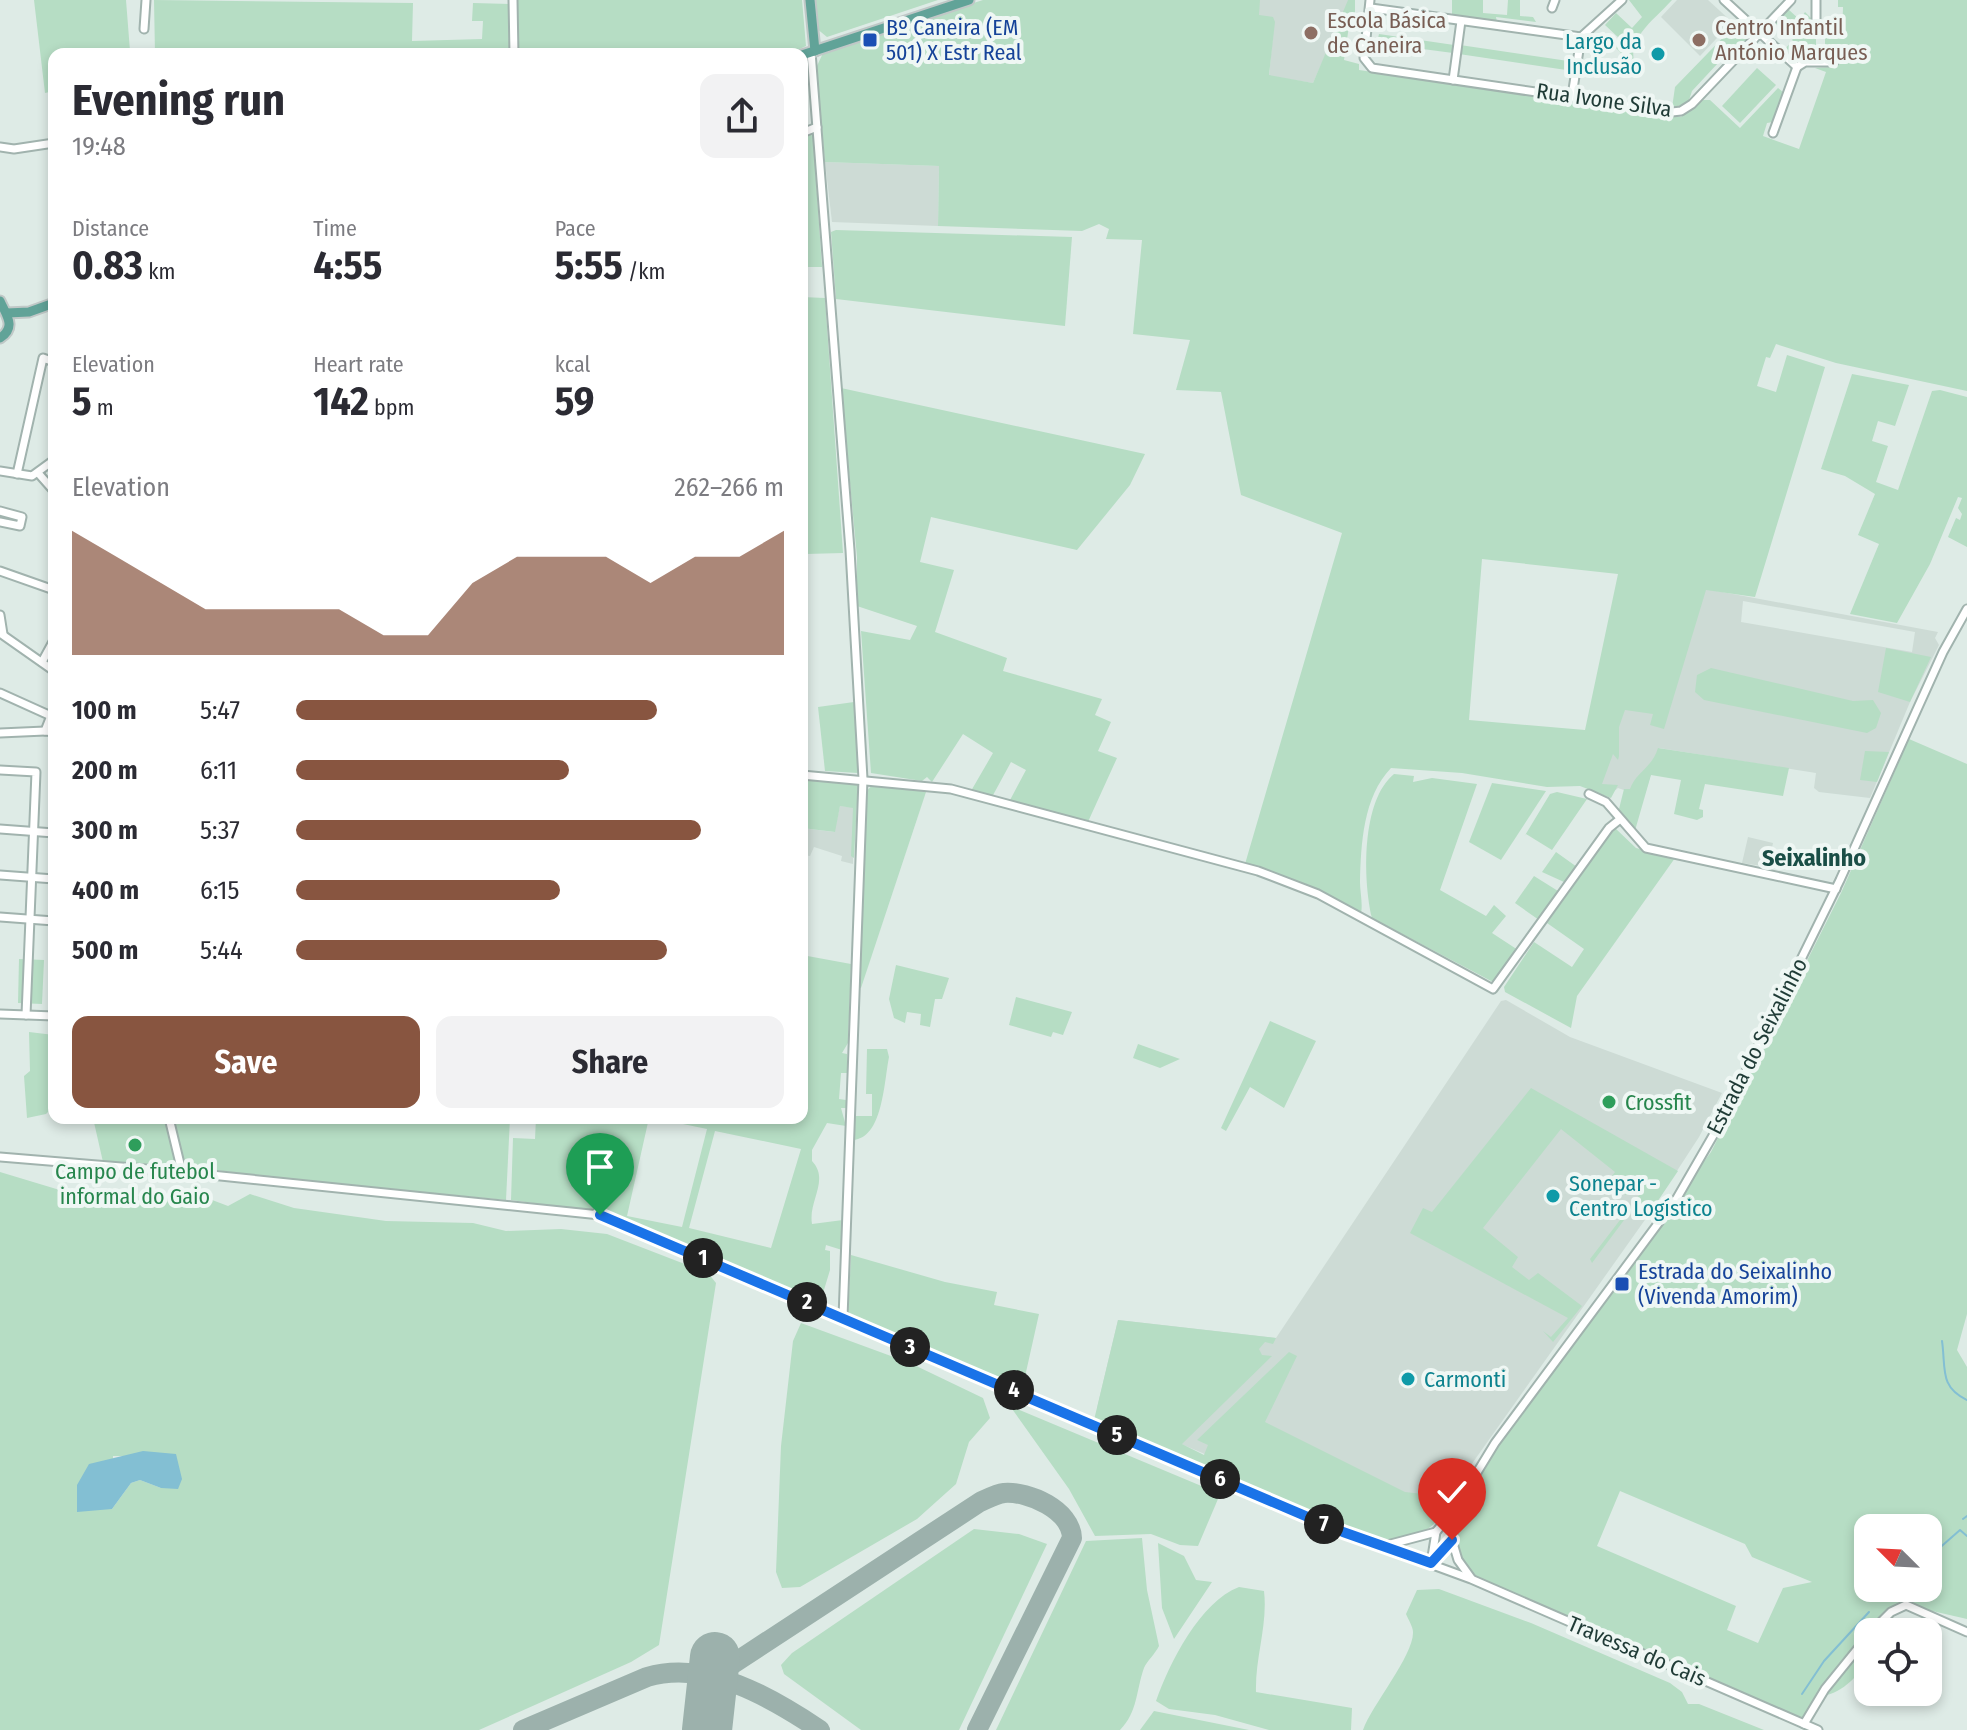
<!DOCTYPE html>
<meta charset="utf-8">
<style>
:root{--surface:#fff;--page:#f2f2f3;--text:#2b2b33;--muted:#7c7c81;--accent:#885540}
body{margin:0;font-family:"Fira Sans Condensed",sans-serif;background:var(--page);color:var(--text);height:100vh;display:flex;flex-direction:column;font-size:30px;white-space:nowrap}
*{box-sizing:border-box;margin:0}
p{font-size:26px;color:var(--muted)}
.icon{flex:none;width:44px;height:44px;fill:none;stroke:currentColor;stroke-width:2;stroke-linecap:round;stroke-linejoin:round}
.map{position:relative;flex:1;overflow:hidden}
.side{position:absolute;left:48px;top:48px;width:760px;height:1076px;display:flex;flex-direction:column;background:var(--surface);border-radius:16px;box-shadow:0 4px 12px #0003}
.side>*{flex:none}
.needle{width:52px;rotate:294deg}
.fabs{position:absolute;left:1854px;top:1514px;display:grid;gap:16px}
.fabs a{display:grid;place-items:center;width:88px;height:88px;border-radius:16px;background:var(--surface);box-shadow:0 4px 12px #0003;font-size:40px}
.pin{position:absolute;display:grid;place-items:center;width:68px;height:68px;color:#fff;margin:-82px -34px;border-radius:50% 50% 50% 0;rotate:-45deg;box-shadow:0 0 8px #0007}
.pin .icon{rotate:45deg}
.km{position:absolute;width:40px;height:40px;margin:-20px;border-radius:50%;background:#222;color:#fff;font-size:22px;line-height:40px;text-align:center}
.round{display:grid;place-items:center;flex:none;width:84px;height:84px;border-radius:16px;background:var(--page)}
.overview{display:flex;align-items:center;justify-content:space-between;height:136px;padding:0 24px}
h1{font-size:44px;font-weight:700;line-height:60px}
.metrics{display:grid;grid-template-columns:repeat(3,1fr);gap:12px;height:136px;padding:8px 24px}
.metrics div{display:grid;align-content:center}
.metrics b{font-size:40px;font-weight:700}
.metrics small{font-size:22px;font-weight:400}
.metrics p{font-size:22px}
.chart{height:224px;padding:16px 24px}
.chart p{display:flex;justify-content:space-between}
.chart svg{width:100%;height:144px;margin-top:8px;fill:var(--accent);opacity:.7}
.primary-button{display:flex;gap:16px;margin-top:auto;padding:16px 24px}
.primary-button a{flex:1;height:92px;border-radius:16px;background:var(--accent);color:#fff;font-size:32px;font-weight:700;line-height:92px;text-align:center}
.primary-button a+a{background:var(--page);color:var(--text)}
ul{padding:0 24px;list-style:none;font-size:26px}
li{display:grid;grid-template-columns:128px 96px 1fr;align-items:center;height:60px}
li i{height:20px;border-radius:10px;background:var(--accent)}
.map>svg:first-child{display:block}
</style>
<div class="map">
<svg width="1967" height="1730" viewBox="0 0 1967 1730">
<rect width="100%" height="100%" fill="#deebe6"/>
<g fill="#cddbd5" fill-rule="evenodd">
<path d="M1251,0H1350L1313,83L1269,76L1274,23L1249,20Z"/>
<path d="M1677,0H1708L1732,22L1700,56L1661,17Z"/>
<path d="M825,162L939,166L938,226L832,222Z"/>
<path d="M1706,589L1938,632L1935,638L1939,645L1910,702L1870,798L1819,792L1814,788L1816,773L1659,748L1644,797L1618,788L1613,792L1598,789L1624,705ZM1743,601L1915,632L1912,652L1741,622Z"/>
<path d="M840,806L853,807V864L841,861L842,856L814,847L810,856L802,855V828L834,832Z"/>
<path d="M1748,837L1773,843L1768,867L1742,863Z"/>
<path d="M1506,1000L1570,1037L1722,1093L1699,1137L1647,1217L1432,1520L1390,1533L1097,1408L1118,1320L1276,1338L1501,1001Z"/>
</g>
<g fill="#b6ddc4" fill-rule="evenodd">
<path d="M34,0H126L130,51L128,54H54V91L45,93Z"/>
<path d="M154,0L413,3L412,41L482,39L483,21H472L473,3L510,4V54H155Z"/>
<path d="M518,0H802L806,46L789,54H518Z"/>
<path d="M814,0H938L827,37L816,28Z"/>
<path d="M983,0H1260L1259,15L1273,17L1275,22L1269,75L1313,83L1348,0H1355V19H1350L1344,60L1359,64V70L1681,117L1703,100H1710L1740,128L1778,88L1783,92L1773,122L1767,123L1763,136L1799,149L1826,72L1815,68L1832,67L1835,58L1825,57V38H1842L1843,7H1838V0H1967V391L1836,363L1776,344L1770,358L1766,357L1757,386L1776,392L1787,355L1825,367L1755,597L1706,590L1664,729L1650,725L1653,714L1625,710L1619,727V756L1618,760L1613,754L1602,784L1618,785L1611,798L1580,786L1547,787L1462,773L1391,768C1363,797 1361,844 1360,882C1360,892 1363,904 1361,913L1320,892L1245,864L1342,533L1241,495L1221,392L1176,390L1190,340L1133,334L1142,240L1106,239L1109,229L1099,224L1082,231L938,226L939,166L825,162L816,68L824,51ZM1482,559L1618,574L1585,730L1469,720Z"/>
<path d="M1452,0H1483V13L1507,15L1508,0H1520V16L1533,17L1536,22L1496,17L1497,22L1452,16Z"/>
<path d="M1629,0H1672C1652,22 1623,41 1637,69L1614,46L1620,39L1605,25L1616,13L1632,28L1642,17Z"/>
<path d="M1788,9L1800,20L1805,12L1812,19L1801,33L1806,38L1816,36V57H1806L1805,42H1796V57L1784,50L1793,40L1775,23Z"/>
<path d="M1740,20L1752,35L1740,48H1732L1692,91L1688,103L1672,108L1675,87Z"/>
<path d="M1379,34L1454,45L1453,53L1377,43Z"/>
<path d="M1460,45L1575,62L1573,71L1459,54Z"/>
<path d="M1757,68L1776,85L1740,123L1722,106Z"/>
<path d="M810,134L813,136L822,267H802V138Z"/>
<path d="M836,230L1072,237L1065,326L836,299L831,232Z"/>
<path d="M802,297L825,298L843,553L806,554L802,551Z"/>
<path d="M1852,374L1909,385L1895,426L1878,421L1872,441L1888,446L1876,482L1898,490L1932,391L1940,390L1967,397V547L1948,537L1956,518L1960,520L1962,514L1958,508L1962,498L1958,497L1930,564L1897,623L1850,614L1879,544L1858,535L1875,494L1845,476L1821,469Z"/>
<path d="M841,388L1145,454L1130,485L1077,550L931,517L920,562L954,570L935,632L1007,658L1003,671L1102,699L1095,715L1111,722L1098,751L1117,758L1087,824L1009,802L1026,770L1011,762L992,797L971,791L993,753L963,734L932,782L927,777L922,781L871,773L861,631L910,640L917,626L857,606V557Z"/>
<path d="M1886,648L1931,657L1910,702L1878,692Z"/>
<path d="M1711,668L1853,701L1873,700L1881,713L1876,728L1867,733L1704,700L1695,692L1697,675Z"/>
<path d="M854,702L858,773L825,771L818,707Z"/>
<path d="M1909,739L1967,764V1314L1957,1350L1967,1367V1619L1906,1605C1875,1613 1824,1697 1804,1724L1471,1579L1458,1560L1453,1526L1456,1507L1495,1443L1711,1152L1841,893ZM1620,1491L1745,1544L1752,1557L1812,1582L1783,1588L1758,1643L1727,1630L1736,1606L1597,1546ZM1868,1528H1928V1588H1868Z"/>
<path d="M1658,748L1789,768L1783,796L1705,784L1699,809L1703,810V817L1697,820L1674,814L1681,780L1651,775L1634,834L1619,809L1624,789H1630C1636,772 1652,768 1658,748Z"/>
<path d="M1865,751L1889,752L1877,782L1860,780Z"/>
<path d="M1394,774L1414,776L1413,782L1432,778L1477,784L1440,890L1486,916L1494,905L1506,916L1492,933L1518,950L1493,982L1372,918C1363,880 1361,801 1394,774Z"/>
<path d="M802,780L858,784L854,858L851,856L853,808L840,806L835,832L802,828Z"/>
<path d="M874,783L927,789L861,988L857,987L865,793Z"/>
<path d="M1492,783L1546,791L1501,860L1469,842Z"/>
<path d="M1557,792L1587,799L1552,850L1526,834L1524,837L1550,794Z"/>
<path d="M1615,828L1636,848L1675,858L1577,996L1571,1028L1505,992L1504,987L1534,942L1572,967L1584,949L1547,923Z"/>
<path d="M1556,852L1577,867L1539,920L1515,903L1534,876L1558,891L1564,882L1542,872Z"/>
<path d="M802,955L851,964L848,1043L842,1053L847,1054V1073H841L839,1099L846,1100V1108H841L846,1126L827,1123L812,1150V1161C830,1180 808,1201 812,1224L843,1220L842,1250L826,1245L825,1250L830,1251V1270L820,1303L614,1214L511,1200L513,1138L535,1139L536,1118H649L627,1216L682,1227L707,1129L654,1118H802ZM715,1131L801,1149L771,1248L689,1228Z"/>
<path d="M19,959L44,960L42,1004L18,1003Z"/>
<path d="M896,965L949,978L942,999H935L930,1027L920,1025L921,1014L907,1012L905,1023L894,1018L889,999Z"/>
<path d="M1016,997L1072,1012L1063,1035L1053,1032L1051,1037L1009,1025Z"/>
<path d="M1270,1021L1316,1041L1284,1108L1250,1087L1226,1131L1221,1128Z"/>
<path d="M29,1032L54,1035V1106L46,1114L27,1118L24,1076L30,1071Z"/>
<path d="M1138,1044L1180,1059L1160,1068L1133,1058Z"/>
<path d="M867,1049H887L889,1057C884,1082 883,1138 853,1140V1116H872V1094H866Z"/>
<path d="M1531,1088L1678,1171L1647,1217L1633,1208L1592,1263L1590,1259L1640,1194L1637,1192L1626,1195L1607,1182L1615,1172L1561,1129L1483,1228L1518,1257L1512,1267L1529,1280L1538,1273L1582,1306L1553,1342L1543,1331L1551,1337L1568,1318L1410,1233L1423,1208L1432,1212Z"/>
<path d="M93,1118H166L178,1171L103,1162Z"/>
<path d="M174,1118H510L506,1200L293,1180L185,1166Z"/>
<path d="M0,1172L63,1191L170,1198L191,1192L228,1206L250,1194L294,1208L386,1221L473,1223L506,1231L561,1229L607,1234L708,1273L716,1283L659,1645L631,1662L479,1730H0ZM113,1456H129L161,1488L140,1480L131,1483L112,1509Z"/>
<path d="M851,1255L945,1282L997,1292L994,1305L1039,1314L1022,1390L848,1317Z"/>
<path d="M1118,1320L1276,1338L1273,1344L1265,1342L1259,1349L1262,1355L1272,1356L1182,1444L1204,1455L1208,1445L1197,1440L1289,1352L1297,1356L1265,1422L1405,1492L1423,1494L1438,1488L1444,1491L1449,1482L1457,1496C1425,1543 1402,1549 1348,1529L1094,1420Z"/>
<path d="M801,1323L910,1363L983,1398L990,1418L969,1442L956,1484L917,1519L800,1587L782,1588L776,1572L781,1446L793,1341Z"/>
<path d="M1010,1406L1211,1490L1218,1499L1198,1546L1180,1545L1151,1534L1095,1536L1069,1489Z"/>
<path d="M974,1529L1019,1534L1047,1544L959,1730H861L784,1674L781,1665L792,1653Z"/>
<path d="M1142,1538L1147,1590L1159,1646C1155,1654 1147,1661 1144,1668C1136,1690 1138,1712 1120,1730H996L1086,1541Z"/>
<path d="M1158,1543L1184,1556L1196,1580L1212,1582L1174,1639L1162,1608Z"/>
<path d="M1239,1587L1264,1591C1268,1625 1255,1657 1256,1692L1352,1708L1351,1730H1269L1215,1715L1169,1709L1156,1701C1170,1662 1200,1602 1239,1587Z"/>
<path d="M1439,1589L1531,1623L1670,1683L1682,1692L1688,1704H1699L1764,1730H1363C1372,1705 1414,1655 1413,1632C1413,1627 1408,1619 1406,1614L1417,1590Z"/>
<path d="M1861,1648L1868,1651C1868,1669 1844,1691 1827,1695Z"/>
<path d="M1154,1711L1249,1730H1140Z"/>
</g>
<path fill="#83bfd3" d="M143,1451L176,1454L182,1479L178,1489L161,1488L140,1480L131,1483L112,1509L77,1512V1485L89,1464Z"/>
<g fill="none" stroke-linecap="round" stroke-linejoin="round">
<g stroke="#83bfd3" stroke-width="2">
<path d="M1942,1341C1946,1368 1939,1387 1967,1400"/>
<path d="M1963,1519L1967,1516"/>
<path d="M1928,1558L1960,1530L1967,1536"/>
<path d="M1802,1694L1824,1661L1869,1612"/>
</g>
<g stroke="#9cb1ac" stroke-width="20">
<path d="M713,1677L980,1502C987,1499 996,1494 1004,1493C1029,1491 1071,1510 1072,1538L977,1730"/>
<path d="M523,1730L647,1677C707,1659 772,1698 820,1730"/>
</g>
<path stroke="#9cb1ac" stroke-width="50" d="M707,1730L715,1657"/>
<defs>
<g id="minor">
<path d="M513,0L514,54"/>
<path d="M1370,0L1364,58L1372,68L1672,112L1681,111L1692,104L1791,0"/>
<path d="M1724,0L1797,67L1805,62H1834"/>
<path d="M1816,0V28"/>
<path d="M1371,8L1581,37L1622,0"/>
<path d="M1552,8L1555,0"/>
<path d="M144,29L146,0"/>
<path d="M811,52L850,550L863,779L843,1318"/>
<path d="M1453,80L1461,21"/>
<path d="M1572,96L1581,37"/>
<path d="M802,133L817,127"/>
<path d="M1773,133L1797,67"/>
<path d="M0,147L14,149L54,143"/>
<path d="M54,274V281"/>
<path d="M0,471L32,476L54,460"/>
<path d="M17,474L43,358L54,362"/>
<path d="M39,474L54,491"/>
<path d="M0,511L22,517L20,526L0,522"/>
<path d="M0,571L54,590"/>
<path d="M0,615L3,634"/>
<path d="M0,633L54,671"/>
<path d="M42,662L54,640"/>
<path d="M0,693L51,716"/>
<path d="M54,708L45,731L54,732"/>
<path d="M0,733L45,731"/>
<path d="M0,770L36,772L26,1015"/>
<path d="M802,775L951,789L1258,871L1318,894L1493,989L1609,828L1619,820"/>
<path d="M1589,794L1606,802L1646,848L1836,889"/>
<path d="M0,829L54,833"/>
<path d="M0,875L54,879"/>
<path d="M0,917L54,921"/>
<path d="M0,1014L54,1016"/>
<path d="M169,1118L182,1172"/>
<path d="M0,1157L182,1172L600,1215L1343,1532L1471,1579L1818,1730"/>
<path d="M1387,1545L1436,1532"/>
<path d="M1431,1563L1436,1532L1455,1508"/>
<path d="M1431,1563L1452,1540"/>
<path d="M1471,1578L1458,1560L1452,1540L1456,1507L1495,1443L1677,1198L1722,1120L1840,880L1943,652L1967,609"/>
<path d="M1871,1632L1891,1612L1906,1605L1967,1632"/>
<path d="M1804,1724L1825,1689L1868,1636"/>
</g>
<g id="major">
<path d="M810,0L815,51"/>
<path d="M802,55L969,0"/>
<path d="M0,301C6,315 17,327 0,338"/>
<path d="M7,313L29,312L54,303"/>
</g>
</defs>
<use href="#minor" stroke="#a1b3ae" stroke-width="11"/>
<use href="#major" stroke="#c0c8c7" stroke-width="13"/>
<use href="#minor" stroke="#fff" stroke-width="7"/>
<use href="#major" stroke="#61a398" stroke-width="9"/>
</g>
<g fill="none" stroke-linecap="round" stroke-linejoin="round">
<defs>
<path id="route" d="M600,1215L1343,1532L1431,1563L1452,1540"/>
</defs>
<use href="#route" stroke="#fff" stroke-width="16"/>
<use href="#route" stroke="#1a73e8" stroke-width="10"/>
</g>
<g fill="#8d6e63" stroke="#eff7f4" stroke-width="3">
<circle cx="1311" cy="33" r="8"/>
<circle cx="1699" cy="40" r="8"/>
</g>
<g fill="#1a4fb4" stroke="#eff7f4" stroke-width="3">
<rect x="862" y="32" width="16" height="16" rx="4"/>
<rect x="1614" y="1276" width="16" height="16" rx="4"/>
</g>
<g fill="#0f9aa8" stroke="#eff7f4" stroke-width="3">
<circle cx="1658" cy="54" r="8"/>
<circle cx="1553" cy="1196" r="8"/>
<circle cx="1408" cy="1379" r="8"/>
</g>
<g fill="#2e9e5b" stroke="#eff7f4" stroke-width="3">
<circle cx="1609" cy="1102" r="8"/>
<circle cx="135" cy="1145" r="8"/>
</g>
<g text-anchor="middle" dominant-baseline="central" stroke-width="8" stroke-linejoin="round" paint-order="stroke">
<g font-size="22" fill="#785e54" stroke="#eff7f4" text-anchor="start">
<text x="1327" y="20">Escola Básica<tspan x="1327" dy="25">de Caneira</tspan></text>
<text x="1715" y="27">Centro Infantil<tspan x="1715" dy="25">António Marques</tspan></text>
</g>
<g font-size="22" fill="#164399" stroke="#eff7f4" text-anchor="start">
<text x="886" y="27">Bº Caneira (EM<tspan x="886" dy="25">501) X Estr Real</tspan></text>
<text x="1638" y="1271">Estrada do Seixalinho<tspan x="1638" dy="25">(Vivenda Amorim)</tspan></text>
</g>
<g font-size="22" fill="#0d838f" stroke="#eff7f4" text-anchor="start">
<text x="1642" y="41" text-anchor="end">Largo da<tspan x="1642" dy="25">Inclusão</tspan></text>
<text x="1569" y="1183">Sonepar -<tspan x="1569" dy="25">Centro Logístico</tspan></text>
<text x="1424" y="1379">Carmonti</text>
</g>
<g font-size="22" fill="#1f3b36" stroke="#eff7f4">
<text transform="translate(1604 100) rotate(8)">Rua Ivone Silva</text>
<text transform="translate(1757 1046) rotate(-63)">Estrada do Seixalinho</text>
<text transform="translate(1637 1651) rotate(23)">Travessa do Cais</text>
</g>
<g font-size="22" fill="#27864d" stroke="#eff7f4" text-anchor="start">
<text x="1625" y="1102">Crossfit</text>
<text x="135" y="1171" text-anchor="middle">Campo de futebol<tspan x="135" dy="25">informal do Gaio</tspan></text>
</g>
<g font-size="24" font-weight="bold" fill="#1a4e46" stroke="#eff7f4">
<text x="1814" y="858">Seixalinho</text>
</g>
</g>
</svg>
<div class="fabs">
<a><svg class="needle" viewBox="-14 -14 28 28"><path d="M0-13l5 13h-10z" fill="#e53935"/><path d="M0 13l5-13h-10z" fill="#7c7c81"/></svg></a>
<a><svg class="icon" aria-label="locate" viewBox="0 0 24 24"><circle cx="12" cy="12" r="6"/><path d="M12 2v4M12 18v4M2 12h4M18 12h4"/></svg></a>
</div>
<div class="pin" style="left:600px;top:1215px;background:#1e9e55"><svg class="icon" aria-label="arrive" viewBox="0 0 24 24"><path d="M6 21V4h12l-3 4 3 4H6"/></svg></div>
<div class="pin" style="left:1452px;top:1540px;background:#d93025"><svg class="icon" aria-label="check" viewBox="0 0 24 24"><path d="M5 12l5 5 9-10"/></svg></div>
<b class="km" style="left:703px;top:1258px">1</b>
<b class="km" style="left:807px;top:1302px">2</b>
<b class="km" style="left:910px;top:1347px">3</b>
<b class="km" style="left:1014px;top:1390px">4</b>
<b class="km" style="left:1117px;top:1435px">5</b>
<b class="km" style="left:1220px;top:1479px">6</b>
<b class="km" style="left:1324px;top:1524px">7</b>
<section class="side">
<div class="overview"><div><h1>Evening run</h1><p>19:48</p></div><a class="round"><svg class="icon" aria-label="share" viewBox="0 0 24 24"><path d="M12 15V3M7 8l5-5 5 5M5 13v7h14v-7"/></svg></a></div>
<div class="metrics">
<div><p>Distance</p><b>0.83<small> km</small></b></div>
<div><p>Time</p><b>4:55</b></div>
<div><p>Pace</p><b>5:55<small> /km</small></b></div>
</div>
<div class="metrics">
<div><p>Elevation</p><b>5<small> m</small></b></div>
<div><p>Heart rate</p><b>142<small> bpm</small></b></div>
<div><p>kcal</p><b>59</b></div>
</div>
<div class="chart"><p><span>Elevation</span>262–266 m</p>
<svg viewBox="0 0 160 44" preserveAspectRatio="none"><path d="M0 44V6L10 14L20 22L30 30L40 30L50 30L60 30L70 38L80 38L90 22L100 14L110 14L120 14L130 22L140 14L150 14L160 6V44z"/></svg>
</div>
<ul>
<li><b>100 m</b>5:47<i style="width:74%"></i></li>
<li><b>200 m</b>6:11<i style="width:56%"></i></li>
<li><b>300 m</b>5:37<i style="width:83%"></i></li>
<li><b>400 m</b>6:15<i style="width:54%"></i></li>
<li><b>500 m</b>5:44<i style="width:76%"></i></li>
</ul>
<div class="primary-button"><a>Save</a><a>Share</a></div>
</section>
</div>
